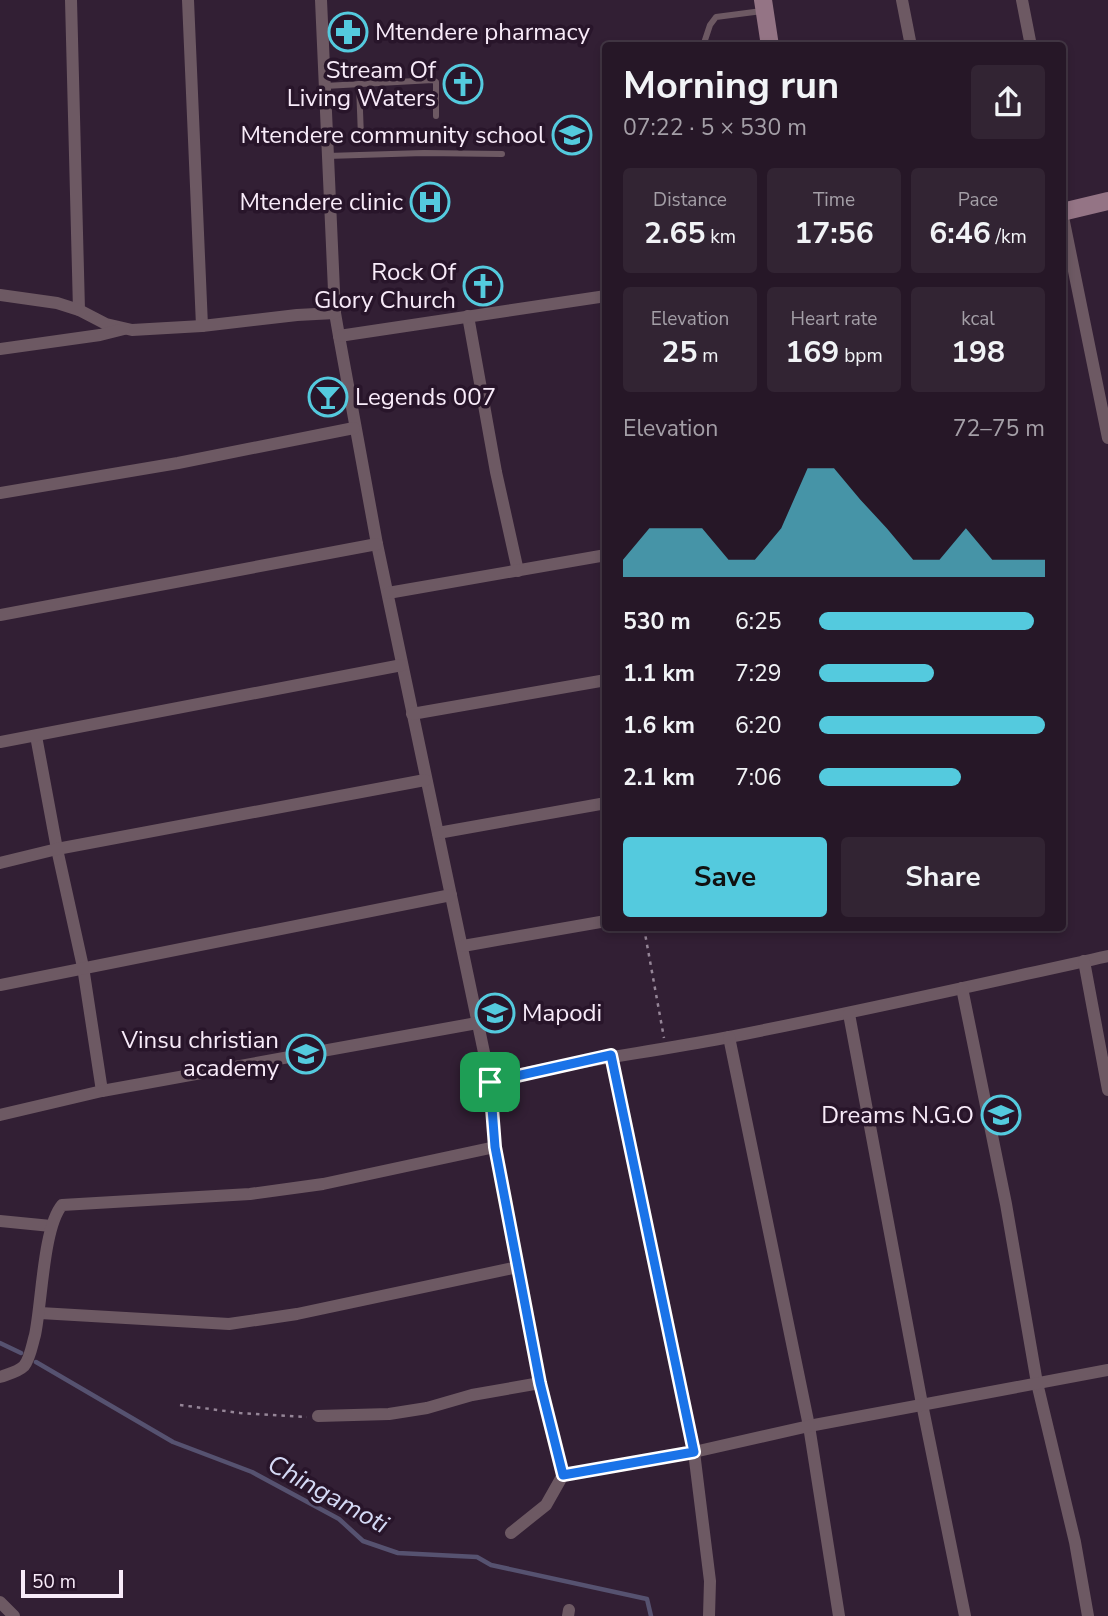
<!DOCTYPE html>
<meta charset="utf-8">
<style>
:root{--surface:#261727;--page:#322433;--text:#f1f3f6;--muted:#a49fa7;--line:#423644;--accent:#54cade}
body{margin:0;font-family:"Nunito Sans",sans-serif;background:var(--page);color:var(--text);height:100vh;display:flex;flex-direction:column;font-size:26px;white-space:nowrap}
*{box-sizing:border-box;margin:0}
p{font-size:23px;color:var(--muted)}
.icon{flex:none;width:38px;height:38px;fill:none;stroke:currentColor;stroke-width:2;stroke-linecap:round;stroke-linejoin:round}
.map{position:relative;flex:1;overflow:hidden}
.sheet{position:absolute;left:602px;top:42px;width:464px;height:889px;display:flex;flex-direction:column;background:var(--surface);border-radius:7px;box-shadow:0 4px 10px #0003,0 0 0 2px var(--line)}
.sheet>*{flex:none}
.scale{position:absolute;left:21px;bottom:18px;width:102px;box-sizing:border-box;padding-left:7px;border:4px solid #f8ebf9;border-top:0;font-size:19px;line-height:24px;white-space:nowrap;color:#f8ebf9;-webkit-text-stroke:5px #28152a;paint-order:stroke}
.pin{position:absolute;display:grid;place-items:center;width:60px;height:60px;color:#fff;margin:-30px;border-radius:14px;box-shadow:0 4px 10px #0006}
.round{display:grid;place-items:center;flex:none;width:74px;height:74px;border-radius:7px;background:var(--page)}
.head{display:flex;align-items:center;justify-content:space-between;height:119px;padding:0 21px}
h1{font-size:38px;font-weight:700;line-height:52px}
.figures{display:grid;grid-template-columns:repeat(3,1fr);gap:10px;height:119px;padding:7px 21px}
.figures div{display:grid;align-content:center;border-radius:7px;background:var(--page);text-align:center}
.figures b{font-size:30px;font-weight:700}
.figures small{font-size:19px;font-weight:400}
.figures p{font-size:19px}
.chart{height:196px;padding:14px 21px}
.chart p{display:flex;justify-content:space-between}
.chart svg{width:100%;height:126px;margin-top:7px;fill:var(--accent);opacity:.7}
.cta{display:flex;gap:14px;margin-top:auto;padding:14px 21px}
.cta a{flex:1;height:80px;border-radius:7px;background:var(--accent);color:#111;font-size:28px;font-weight:700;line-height:80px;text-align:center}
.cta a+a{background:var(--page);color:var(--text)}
ul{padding:0 21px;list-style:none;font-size:23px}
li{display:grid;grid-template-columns:112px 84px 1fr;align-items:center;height:52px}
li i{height:18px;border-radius:9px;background:var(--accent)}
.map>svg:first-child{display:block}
</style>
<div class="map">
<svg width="1108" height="1616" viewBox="0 0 1108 1616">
<rect width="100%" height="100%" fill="#321f34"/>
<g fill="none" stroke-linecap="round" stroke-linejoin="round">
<g stroke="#565270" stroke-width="4.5">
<path d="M0,1343L21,1353"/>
<path d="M36,1362L173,1442L252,1472L339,1519L363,1541L398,1553L477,1557L491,1565L647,1599L651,1616"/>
</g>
<g stroke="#958597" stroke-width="2.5" stroke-dasharray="3.5 5" stroke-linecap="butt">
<path d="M644,928L664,1038"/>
<path d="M180,1405L240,1413L307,1417"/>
</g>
<g stroke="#6d5963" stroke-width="6">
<path d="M703,46L710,25L716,17L762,11"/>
<path d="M359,84L361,137"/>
<path d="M325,86L433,80L436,82V116"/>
<path d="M327,156L424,153L502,154"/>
</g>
<g stroke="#6d5963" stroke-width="12">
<path d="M71,0L79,310"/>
<path d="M188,0L202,326"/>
<path d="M321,0L335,313L339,336L377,544L490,1081C567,1062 646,1053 724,1038C853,1013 980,984 1108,956"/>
<path d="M902,0L911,46"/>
<path d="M1022,0L1031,46"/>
<path d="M1062,212L1108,438"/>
<path d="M0,295L57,303L79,310L106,324L132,330L202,326L297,315L335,313"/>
<path d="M468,316L496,472L518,571"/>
<path d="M339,336L606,296"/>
<path d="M0,349L100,335L124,329"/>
<path d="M0,493L178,463L354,428"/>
<path d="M388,593L606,555"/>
<path d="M0,615L377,544"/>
<path d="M412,714L606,680"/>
<path d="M36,736L57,849L83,967L102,1091"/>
<path d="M0,742L402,665"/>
<path d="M438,833L606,803"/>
<path d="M0,863L57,849L425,780"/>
<path d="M463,946L606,921"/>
<path d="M1084,961L1108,1090"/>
<path d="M0,985L451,895"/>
<path d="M962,988L1006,1204L1037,1383L1075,1542L1088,1616"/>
<path d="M849,1014L922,1404L965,1616"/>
<path d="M729,1037L809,1426L839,1616"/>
<path d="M611,1055L694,1452L710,1581L709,1616"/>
<path d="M490,1081L495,1147L540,1383L563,1475L694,1452L809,1426L1108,1370"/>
<path d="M0,1115L102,1091L477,1023"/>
<path d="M0,1221L51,1226"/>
<path d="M40,1313L229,1324L297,1314L518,1267"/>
<path d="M0,1377C8,1374 18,1372 24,1366C30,1359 32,1345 35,1335C42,1302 43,1228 62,1205L250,1194L323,1184L495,1147"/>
<path d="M318,1416L389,1414L427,1408L472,1395L540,1383"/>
<path d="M511,1533L546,1505L563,1475"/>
<path d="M0,1602L14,1616"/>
<path d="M568,1616L569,1610"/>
</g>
<g stroke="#947485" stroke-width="18">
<path d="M763,0L770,46"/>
<path d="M1062,212L1108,201"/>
</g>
</g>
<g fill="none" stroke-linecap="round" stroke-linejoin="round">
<defs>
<path id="route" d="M611,1055L694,1452L563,1475L540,1383L495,1147L490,1082Z"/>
</defs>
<use href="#route" stroke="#fff" stroke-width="14"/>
<use href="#route" stroke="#1a73e8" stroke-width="9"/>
</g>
<defs>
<symbol id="pharmacy-ring" viewBox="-11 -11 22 22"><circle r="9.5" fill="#28152a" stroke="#54cade" stroke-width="1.5"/><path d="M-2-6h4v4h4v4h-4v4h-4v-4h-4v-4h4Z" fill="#54cade"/></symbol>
<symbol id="church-ring" viewBox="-11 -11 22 22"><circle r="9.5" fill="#28152a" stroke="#54cade" stroke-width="1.5"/><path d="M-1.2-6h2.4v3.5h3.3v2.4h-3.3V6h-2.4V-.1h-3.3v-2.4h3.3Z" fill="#54cade"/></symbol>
<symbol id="school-ring" viewBox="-11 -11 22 22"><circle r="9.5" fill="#28152a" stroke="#54cade" stroke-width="1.5"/><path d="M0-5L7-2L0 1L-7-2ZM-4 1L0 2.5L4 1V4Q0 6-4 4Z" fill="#54cade"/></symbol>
<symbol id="hospital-ring" viewBox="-11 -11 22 22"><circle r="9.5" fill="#28152a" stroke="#54cade" stroke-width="1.5"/><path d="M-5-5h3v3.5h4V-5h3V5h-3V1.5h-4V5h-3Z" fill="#54cade"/></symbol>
<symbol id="bar-ring" viewBox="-11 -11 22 22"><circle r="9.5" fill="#28152a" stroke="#54cade" stroke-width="1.5"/><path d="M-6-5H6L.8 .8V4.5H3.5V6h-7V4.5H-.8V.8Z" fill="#54cade"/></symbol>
</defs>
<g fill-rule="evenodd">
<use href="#pharmacy-ring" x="326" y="10" width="44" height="44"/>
<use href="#church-ring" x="441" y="62" width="44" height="44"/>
<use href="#school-ring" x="550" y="113" width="44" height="44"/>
<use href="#hospital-ring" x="408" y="180" width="44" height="44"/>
<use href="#church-ring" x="461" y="264" width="44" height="44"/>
<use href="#bar-ring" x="306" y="375" width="44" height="44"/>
<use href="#school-ring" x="473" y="991" width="44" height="44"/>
<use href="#school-ring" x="284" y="1032" width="44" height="44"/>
<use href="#school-ring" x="979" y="1093" width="44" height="44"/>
</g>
<g text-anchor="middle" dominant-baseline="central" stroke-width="7" stroke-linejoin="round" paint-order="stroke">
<g font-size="24" fill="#f8ebf9" stroke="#28152a" text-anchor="end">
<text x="375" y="32" text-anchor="start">Mtendere pharmacy</text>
<text x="436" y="70">Stream Of<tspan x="436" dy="28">Living Waters</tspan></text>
<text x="545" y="135">Mtendere community school</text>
<text x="403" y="202">Mtendere clinic</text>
<text x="456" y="272">Rock Of<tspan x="456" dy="28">Glory Church</tspan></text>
<text x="355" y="397" text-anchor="start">Legends 007</text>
<text x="522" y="1013" text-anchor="start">Mapodi</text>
<text x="279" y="1040">Vinsu christian<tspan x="279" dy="28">academy</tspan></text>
<text x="974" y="1115">Dreams N.G.O</text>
</g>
<g font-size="26" font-style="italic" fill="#d4d9f5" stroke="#28152a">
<text transform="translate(328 1494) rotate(29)">Chingamoti</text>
</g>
</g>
</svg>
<div class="scale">50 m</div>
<div class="pin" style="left:490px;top:1082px;background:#1e9e55"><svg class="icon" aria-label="arrive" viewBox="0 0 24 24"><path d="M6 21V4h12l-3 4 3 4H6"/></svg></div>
<section class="sheet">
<div class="head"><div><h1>Morning run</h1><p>07:22 · 5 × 530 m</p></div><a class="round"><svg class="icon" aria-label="share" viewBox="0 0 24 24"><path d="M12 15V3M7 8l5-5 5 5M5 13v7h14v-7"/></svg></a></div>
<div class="figures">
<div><p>Distance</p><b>2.65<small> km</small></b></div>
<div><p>Time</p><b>17:56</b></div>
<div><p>Pace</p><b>6:46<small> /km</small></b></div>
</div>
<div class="figures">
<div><p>Elevation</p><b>25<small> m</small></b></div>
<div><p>Heart rate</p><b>169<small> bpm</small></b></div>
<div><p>kcal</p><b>198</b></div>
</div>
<div class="chart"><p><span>Elevation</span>72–75 m</p>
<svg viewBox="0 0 160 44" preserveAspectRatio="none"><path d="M0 44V38L10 27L20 27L30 27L40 38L50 38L60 27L70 6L80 6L90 17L100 27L110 38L120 38L130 27L140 38L150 38L160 38V44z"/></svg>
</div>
<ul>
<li><b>530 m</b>6:25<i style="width:95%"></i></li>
<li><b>1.1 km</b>7:29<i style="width:51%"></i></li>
<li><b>1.6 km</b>6:20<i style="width:100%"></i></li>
<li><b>2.1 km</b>7:06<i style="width:63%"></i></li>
</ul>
<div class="cta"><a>Save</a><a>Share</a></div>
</section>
</div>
